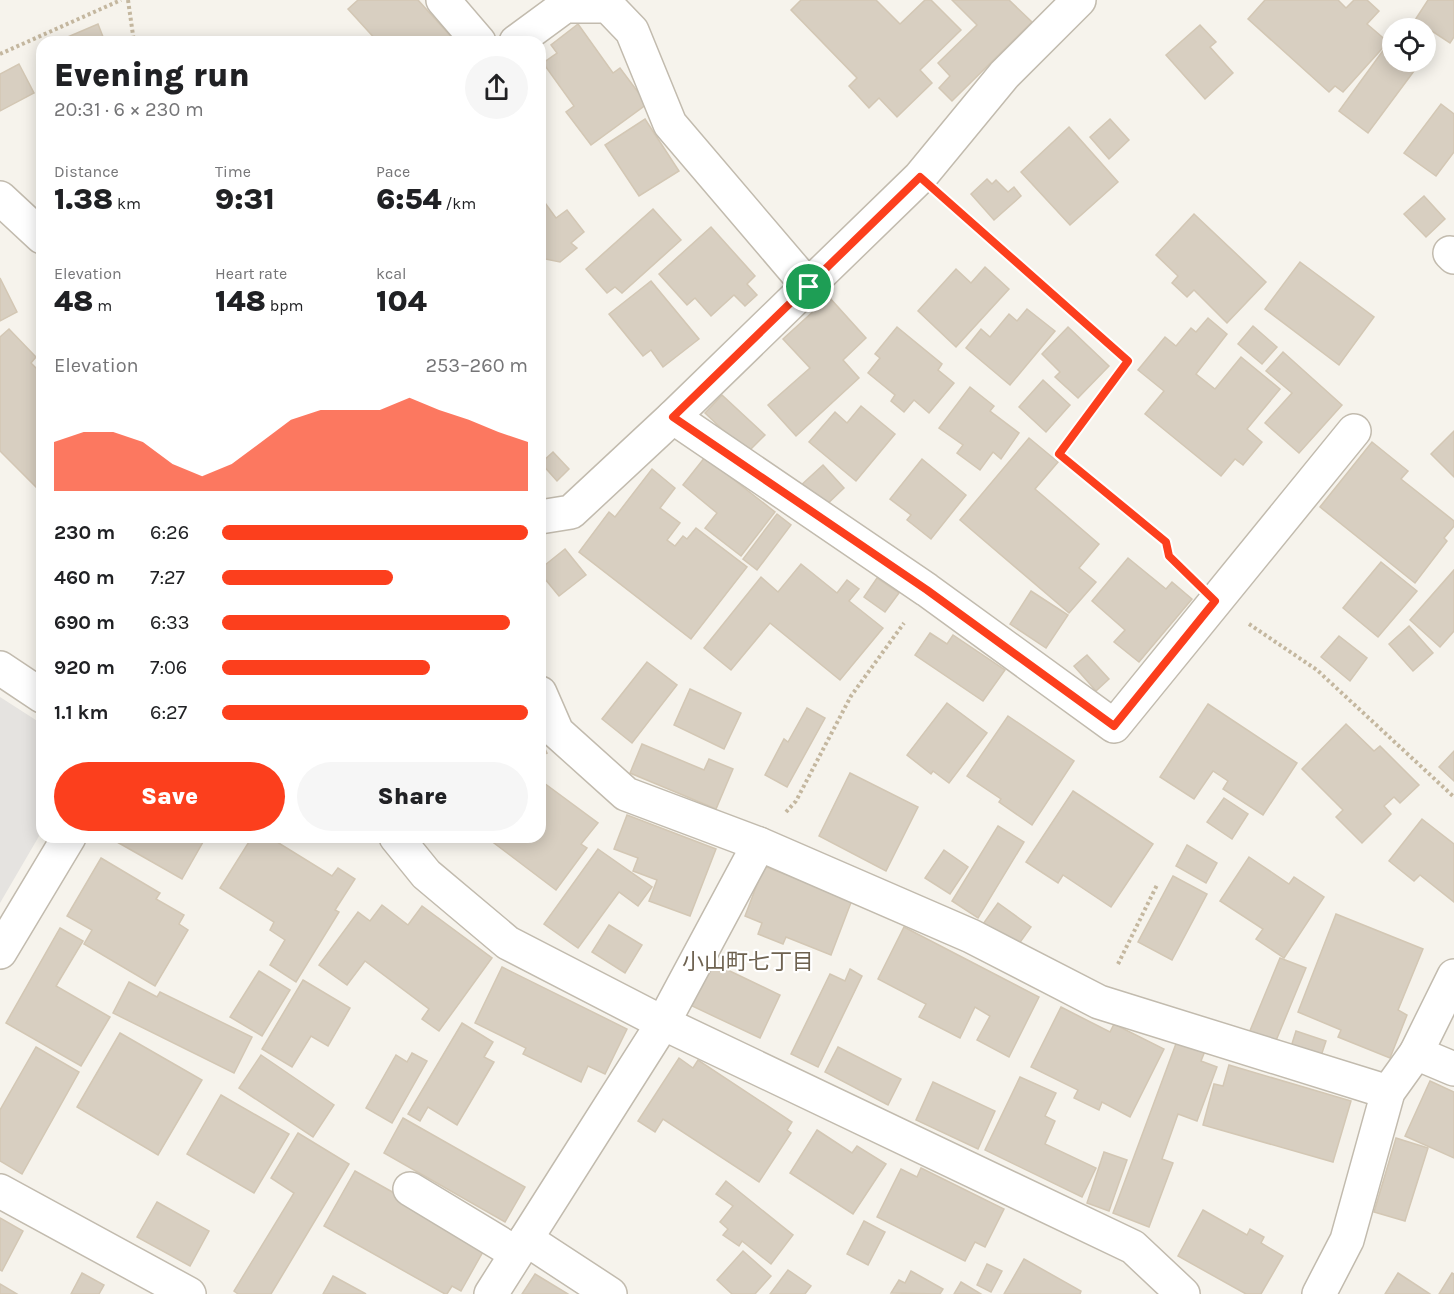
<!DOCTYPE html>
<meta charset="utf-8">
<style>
:root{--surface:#fff;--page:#f6f6f6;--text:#202124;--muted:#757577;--accent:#fc3f1d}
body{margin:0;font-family:Karla,"Noto Sans JP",sans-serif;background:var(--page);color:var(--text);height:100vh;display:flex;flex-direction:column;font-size:22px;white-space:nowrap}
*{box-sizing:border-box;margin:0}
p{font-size:20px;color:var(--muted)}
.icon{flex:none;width:33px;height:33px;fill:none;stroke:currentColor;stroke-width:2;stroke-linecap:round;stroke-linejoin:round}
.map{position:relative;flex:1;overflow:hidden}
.sheet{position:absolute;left:36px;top:36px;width:510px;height:807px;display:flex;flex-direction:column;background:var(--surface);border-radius:18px;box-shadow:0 3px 15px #0003}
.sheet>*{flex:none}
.controls{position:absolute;left:1382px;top:18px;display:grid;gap:12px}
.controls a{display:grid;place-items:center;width:54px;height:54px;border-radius:50%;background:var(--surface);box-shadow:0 3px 15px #0003;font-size:30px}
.pin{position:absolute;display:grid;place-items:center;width:51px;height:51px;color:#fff;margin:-26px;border:3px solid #fff;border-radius:50%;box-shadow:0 2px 6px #0007}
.round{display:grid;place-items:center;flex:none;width:63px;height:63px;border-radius:32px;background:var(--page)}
.head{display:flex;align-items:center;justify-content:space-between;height:102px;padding:0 18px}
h1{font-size:33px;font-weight:800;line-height:45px}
.metrics{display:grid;grid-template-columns:repeat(3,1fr);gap:9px;height:102px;padding:6px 18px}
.metrics div{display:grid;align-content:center}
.metrics b{font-size:30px;font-weight:800}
.metrics small{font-size:16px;font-weight:400}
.metrics p{font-size:16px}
.chart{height:168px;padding:12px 18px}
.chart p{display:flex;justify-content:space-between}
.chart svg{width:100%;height:108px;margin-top:6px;fill:var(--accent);opacity:.7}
.cta{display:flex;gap:12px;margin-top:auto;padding:12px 18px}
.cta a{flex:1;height:69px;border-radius:36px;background:var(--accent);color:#fff;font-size:24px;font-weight:800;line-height:69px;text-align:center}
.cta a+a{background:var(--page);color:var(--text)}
ul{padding:0 18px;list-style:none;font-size:20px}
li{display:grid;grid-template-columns:96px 72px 1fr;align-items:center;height:45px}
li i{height:15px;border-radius:8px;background:var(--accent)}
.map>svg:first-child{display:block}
</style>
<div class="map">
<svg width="1454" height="1294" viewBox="0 0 1454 1294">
<rect width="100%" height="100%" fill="#f6f3ec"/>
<path fill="#e5e3e0" d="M0,697L42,724V831L0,903Z"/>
<g fill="#d8cfc1" stroke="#d3c7b4" stroke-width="1.5">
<path d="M358,0H418L456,42H378L348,9Z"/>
<path d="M801,0H876L900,24L925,0H931L961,30L920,70L932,83L897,117L879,98L869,108L849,86L857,78L791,10Z"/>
<path d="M952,0H1009L1032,22L952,101L939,88L950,76L938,63L977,25Z"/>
<path d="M1265,0H1338L1346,8L1354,0H1367L1379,11L1367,24L1388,42L1343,92L1335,86L1329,92L1248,19Z"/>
<path d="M1428,0H1454V37L1450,43L1415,20Z"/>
<path d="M98,24L105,42H56Z"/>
<path d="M578,24L613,73L620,68L647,104L591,145L566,112L574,106L543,63L557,53L551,45Z"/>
<path d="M1200,25L1216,42L1210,47L1233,73L1205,99L1166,55Z"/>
<path d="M1390,41L1392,43V62L1420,63L1368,133L1339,111Z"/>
<path d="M19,64L34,93L0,111V74Z"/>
<path d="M1441,104L1454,114V152L1436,176L1404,153Z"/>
<path d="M645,119L679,171L639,196L605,145Z"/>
<path d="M1110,119L1129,140L1109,159L1090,137Z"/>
<path d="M1069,127L1118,182L1070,225L1021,172Z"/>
<path d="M987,179L992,184L996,180L1008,192L1014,187L1021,196L994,220L971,194Z"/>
<path d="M540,196L556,218L567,210L584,232L571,243L577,248L560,262L540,258Z"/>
<path d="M1424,196L1445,219L1426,237L1404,214Z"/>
<path d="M653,209L681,240L622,293L615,287L607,293L586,269Z"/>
<path d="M1194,214L1266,282L1227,323L1194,290L1187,297L1172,283L1178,276L1156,255Z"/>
<path d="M711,227L755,276L747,284L757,295L745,306L734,295L711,316L695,298L687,305L659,274Z"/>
<path d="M1300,262L1374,317L1339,365L1265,309Z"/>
<path d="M985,267L1009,289L956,347L918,311L956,269L971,283Z"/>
<path d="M0,278L17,312L0,321Z"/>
<path d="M651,281L699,339L663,367L651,350L643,356L609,314Z"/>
<path d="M829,297L866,338L843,360L859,378L796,436L768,405L810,368L783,339Z"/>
<path d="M1027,309L1055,331L1010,385L966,348L981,329L990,337L1009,314L1017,321Z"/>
<path d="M1208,318L1227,334L1196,374L1215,389L1241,357L1280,389L1247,429L1262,442L1243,465L1235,459L1221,476L1145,414L1164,391L1138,370L1165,337L1176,346L1191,328L1196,332Z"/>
<path d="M1253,326L1277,347L1262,364L1238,344Z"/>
<path d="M897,327L942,364L938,370L954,383L929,413L914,400L904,412L891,401L895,395L868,373L880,358L875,354Z"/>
<path d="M1068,327L1109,366L1078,398L1055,377L1060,372L1042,354Z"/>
<path d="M9,329L36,357L31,363L42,374V488L40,491L0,451V337Z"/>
<path d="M1283,352L1342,405L1299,453L1265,423L1292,393L1266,371Z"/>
<path d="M1043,380L1070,405L1046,432L1019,407Z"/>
<path d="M970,387L994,406L990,411L1019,433L1001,459L993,452L980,470L957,453L963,445L939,428Z"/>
<path d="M722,395L765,435L747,453L705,413Z"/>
<path d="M861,406L895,434L856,481L809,442L835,412L847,423Z"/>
<path d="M1454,431V477L1431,454Z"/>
<path d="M1029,438L1058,462L1035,489L1099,544L1079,568L1096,582L1069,613L960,520Z"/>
<path d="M1372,442L1408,471L1401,479L1454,521V526L1444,538L1447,541L1415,583L1320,507Z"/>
<path d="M553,452L569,469L557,481L541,463Z"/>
<path d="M705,457L775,512L741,556L705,528L717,513L683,485Z"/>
<path d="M922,459L966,495L931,539L907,520L911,515L890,499Z"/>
<path d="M823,465L844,488L821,510L799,487Z"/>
<path d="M652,469L675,488L660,508L680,523L667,540L675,546L683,536L687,539L696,528L747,567L691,639L579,552L609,512L615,517Z"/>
<path d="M777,514L791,525L757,570L743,559Z"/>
<path d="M565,549L586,575L559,596L540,573V569Z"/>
<path d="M1128,558L1166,589L1172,582L1192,599L1139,662L1114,642L1125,630L1092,601Z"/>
<path d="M1381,562L1417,591L1378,637L1343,608Z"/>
<path d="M801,564L837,593L847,580L859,589L849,601L883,628L840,680L770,623L731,670L704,648L761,577L778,592Z"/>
<path d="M1454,570V631L1440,647L1410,620Z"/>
<path d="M877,578L899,593L885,612L864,597Z"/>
<path d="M1031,591L1068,615L1046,648L1010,624Z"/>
<path d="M1409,626L1433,653L1413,671L1389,644Z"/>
<path d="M930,633L947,644L953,635L1005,670L983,701L915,655Z"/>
<path d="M1339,636L1367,658L1350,681L1321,657Z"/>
<path d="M1087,655L1109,679L1096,691L1074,666Z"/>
<path d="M647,662L677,685L632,743L602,719Z"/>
<path d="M690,689L741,713L724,749L674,725Z"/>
<path d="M947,703L987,733L949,783L933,771L931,774L907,755Z"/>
<path d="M1208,704L1297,763L1263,815L1223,789L1228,781L1213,771L1194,799L1160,777Z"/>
<path d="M807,708L825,718L787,787L765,775L784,739L788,742Z"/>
<path d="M1008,716L1074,761L1032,825L999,802L1001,799L967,776Z"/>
<path d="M1346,724L1374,751L1380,746L1419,785L1400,803L1394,797L1384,806L1391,814L1362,843L1336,817L1343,810L1302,769Z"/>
<path d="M540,738L547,753L540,756Z"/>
<path d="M642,744L704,770L709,759L733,769L716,809L630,773Z"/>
<path d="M1454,751V781L1439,767Z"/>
<path d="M850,773L918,807L886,871L819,836Z"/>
<path d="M540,780L598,823L581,844L587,848L556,890L486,837H540Z"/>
<path d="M1073,791L1153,844L1111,907L1063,875L1058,883L1026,862Z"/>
<path d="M1224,798L1248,814L1232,839L1207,822Z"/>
<path d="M627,815L716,849L690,916L649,901L657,880L633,871L638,858L614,849Z"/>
<path d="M1422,819L1454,844V902L1420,875L1414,881L1389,861Z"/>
<path d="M998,826L1024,842L978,918L952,901Z"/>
<path d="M111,837H195L203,842L182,879L110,838Z"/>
<path d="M252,837H269L332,876L338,868L355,879L335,910L339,912L296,982L270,965L285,940L270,930L274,922L220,888Z"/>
<path d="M1187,845L1217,863L1206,883L1176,866Z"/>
<path d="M598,849L652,887L638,906L619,892L578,948L544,924Z"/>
<path d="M944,850L968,867L950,894L925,878Z"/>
<path d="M1249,857L1289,884L1294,877L1324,897L1284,958L1256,939L1263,929L1220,901Z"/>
<path d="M101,858L160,893L156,899L184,915L179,924L188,930L155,986L84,944L92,930L67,916Z"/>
<path d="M764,866L852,900L831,955L786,937L783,944L758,934L762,923L745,916Z"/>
<path d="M1173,876L1207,894L1172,960L1138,942Z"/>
<path d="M998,903L1031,927L1016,948L983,924Z"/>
<path d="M382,905L408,925L422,906L492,958L439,1031L422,1019L429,1009L365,961L347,985L319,965L358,912L370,921Z"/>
<path d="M1336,914L1423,949L1398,1010L1407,1015L1390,1058L1338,1037L1341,1030L1298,1012Z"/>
<path d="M609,925L642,945L625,973L592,952Z"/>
<path d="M904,927L1039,997L1009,1057L977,1040L990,1016L975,1007L960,1038L919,1017L926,1004L878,979Z"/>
<path d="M60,928L83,941L56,986L110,1017L81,1066L6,1023Z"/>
<path d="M1280,958L1306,968L1275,1043L1249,1033Z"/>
<path d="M711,962L780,995L760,1038L690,1005Z"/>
<path d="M502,967L627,1029L605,1074L588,1066L581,1082L523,1054L526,1048L475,1023Z"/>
<path d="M850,969L862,976L818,1067L791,1054L830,974L845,981Z"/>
<path d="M259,971L290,990L262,1036L230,1017Z"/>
<path d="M303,980L350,1008L328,1046L311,1036L292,1067L262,1049Z"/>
<path d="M129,982L157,997L160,992L252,1037L234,1073L113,1013Z"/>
<path d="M1061,1007L1110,1032L1114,1024L1164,1049L1130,1117L1102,1102L1099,1110L1074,1098L1078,1090L1031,1067Z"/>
<path d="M462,1023L493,1042L484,1057L494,1062L457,1125L428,1107L420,1121L408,1114Z"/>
<path d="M1296,1031L1326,1041L1320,1059L1290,1050Z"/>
<path d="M120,1033L202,1080L158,1155L77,1107Z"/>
<path d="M1177,1041L1205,1051L1201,1061L1217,1067L1197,1121L1178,1114L1162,1159L1173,1163L1149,1227L1113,1213Z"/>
<path d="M36,1047L79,1072L22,1174L0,1161V1110Z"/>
<path d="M838,1047L901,1079L888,1105L825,1072Z"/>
<path d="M412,1053L427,1061L392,1123L366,1108L396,1055L407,1062Z"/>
<path d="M261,1055L334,1105L313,1137L239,1088Z"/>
<path d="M679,1058L693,1068L698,1060L792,1122L787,1130L791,1133L759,1182L663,1119L655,1132L638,1121Z"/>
<path d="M1229,1065L1351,1101L1333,1162L1203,1125L1214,1084L1223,1086Z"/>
<path d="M1020,1077L1056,1093L1045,1116L1055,1121L1045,1144L1096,1168L1082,1197L985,1150Z"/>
<path d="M1430,1081L1454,1092V1158L1405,1136Z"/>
<path d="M933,1082L995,1111L978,1149L916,1120Z"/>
<path d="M221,1095L289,1134L254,1193L187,1154Z"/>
<path d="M403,1118L525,1187L505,1222L384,1153Z"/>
<path d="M817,1130L852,1153L857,1146L886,1164L853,1214L790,1173Z"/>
<path d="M298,1133L349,1164L271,1294H238L234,1291L294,1193L271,1178Z"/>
<path d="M1396,1138L1428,1148L1405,1221L1374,1212Z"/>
<path d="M1104,1152L1127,1160L1109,1211L1087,1203Z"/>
<path d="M921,1168L1004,1209L985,1247L975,1242L965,1261L877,1217L901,1169L917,1177Z"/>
<path d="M355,1171L444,1221L484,1250L461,1291L452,1286L447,1294H445L324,1226Z"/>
<path d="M726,1181L793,1235L771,1264L742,1241L739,1246L723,1235L728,1229L720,1222L733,1206L716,1194Z"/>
<path d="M157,1202L209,1231L190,1266L137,1237Z"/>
<path d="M1203,1210L1247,1235L1250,1229L1264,1237L1261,1243L1283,1256L1261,1294H1246L1178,1256Z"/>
<path d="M0,1218L23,1231L2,1271L0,1270Z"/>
<path d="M864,1221L885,1232L868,1265L847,1254Z"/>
<path d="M743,1251L771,1276L755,1294H732L717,1280Z"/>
<path d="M1024,1259L1081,1291L1080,1294H1004Z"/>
<path d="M987,1264L1002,1271L991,1292L977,1285Z"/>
<path d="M788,1270L811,1286L805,1294H770Z"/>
<path d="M911,1271L943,1289L940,1294L891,1293L899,1280L905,1283Z"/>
<path d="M82,1273L104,1285L99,1294H71Z"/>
<path d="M1398,1273L1430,1294H1385Z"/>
<path d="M1452,1273L1454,1274V1294H1439Z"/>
<path d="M535,1274L568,1294H522Z"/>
<path d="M333,1276L366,1294H323Z"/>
<path d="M961,1282L981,1294H954Z"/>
<path d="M0,1284L17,1294H0Z"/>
</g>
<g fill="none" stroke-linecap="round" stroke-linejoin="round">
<defs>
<g id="street">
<path d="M443,0L479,42"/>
<path d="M516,42L565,6H608L632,31L670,124L809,287"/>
<path d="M0,198L42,237"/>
<path d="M1450,253L1454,257"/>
<path d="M673,417L927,590L1114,726L1354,431"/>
<path d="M540,517L571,512L673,417L920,177L1004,75L1079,0"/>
<path d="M0,668L42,696"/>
<path d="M540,693L557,732L626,794L759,844L971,936L1099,1002L1388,1092"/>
<path d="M396,837L426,874L508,943L663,1023L1133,1247L1183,1294"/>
<path d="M0,952L69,837"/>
<path d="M1416,1053L1454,976"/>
<path d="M410,1189L516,1253"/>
<path d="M0,1191L189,1294"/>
<path d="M526,1239L610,1294"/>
<path d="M491,1294L663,1023L759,844"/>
<path d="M1319,1294L1347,1240L1388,1092L1416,1053L1454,1069"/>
</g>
</defs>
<use href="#street" stroke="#c2bbae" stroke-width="36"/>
<g stroke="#c4b79f" stroke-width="4" stroke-dasharray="3 3" stroke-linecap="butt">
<path d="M128,0L134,42"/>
<path d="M0,54L121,0"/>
<path d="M952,205L1128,361L1059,454L1166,542L1169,556L1185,572"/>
<path d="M1249,624L1317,670L1454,797"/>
<path d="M786,812L796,801L851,696L904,623"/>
<path d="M1118,964L1157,885"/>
</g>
<use href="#street" stroke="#fff" stroke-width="33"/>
</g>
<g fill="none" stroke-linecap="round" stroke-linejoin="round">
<defs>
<path id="route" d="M920,177L1128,361L1059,454L1166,542L1169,556L1215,601L1114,726L927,590L673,417Z"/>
</defs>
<use href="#route" stroke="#fff" stroke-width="12"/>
<use href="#route" stroke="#fc3f1d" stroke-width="8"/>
</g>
<g text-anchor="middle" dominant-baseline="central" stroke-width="4.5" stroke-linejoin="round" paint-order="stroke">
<g font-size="22" fill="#6e6250" stroke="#fff">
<text x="748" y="962">小山町七丁目</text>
</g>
</g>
</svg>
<div class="controls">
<a><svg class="icon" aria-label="locate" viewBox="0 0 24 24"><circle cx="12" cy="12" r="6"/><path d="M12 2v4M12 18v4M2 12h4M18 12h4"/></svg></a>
</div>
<div class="pin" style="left:809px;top:287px;background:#1e9e55"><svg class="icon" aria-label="arrive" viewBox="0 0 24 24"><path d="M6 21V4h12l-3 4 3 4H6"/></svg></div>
<section class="sheet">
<div class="head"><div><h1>Evening run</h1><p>20:31 · 6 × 230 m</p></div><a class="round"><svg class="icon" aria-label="share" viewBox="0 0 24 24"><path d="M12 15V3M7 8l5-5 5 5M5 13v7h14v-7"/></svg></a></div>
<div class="metrics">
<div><p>Distance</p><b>1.38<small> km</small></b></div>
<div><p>Time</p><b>9:31</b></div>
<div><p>Pace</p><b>6:54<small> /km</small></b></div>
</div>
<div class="metrics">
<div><p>Elevation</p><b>48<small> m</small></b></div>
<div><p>Heart rate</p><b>148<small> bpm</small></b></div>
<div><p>kcal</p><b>104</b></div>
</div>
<div class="chart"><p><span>Elevation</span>253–260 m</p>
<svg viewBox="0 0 160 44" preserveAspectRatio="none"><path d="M0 44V24L10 20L20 20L30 24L40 33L50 38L60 33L70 24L80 15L90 11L100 11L110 11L120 6L130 11L140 15L150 20L160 24V44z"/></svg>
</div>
<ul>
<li><b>230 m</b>6:26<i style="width:100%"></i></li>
<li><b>460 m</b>7:27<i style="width:56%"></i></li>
<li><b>690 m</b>6:33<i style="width:94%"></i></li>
<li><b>920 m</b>7:06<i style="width:68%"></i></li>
<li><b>1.1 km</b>6:27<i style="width:100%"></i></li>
</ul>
<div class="cta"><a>Save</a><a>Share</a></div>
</section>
</div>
